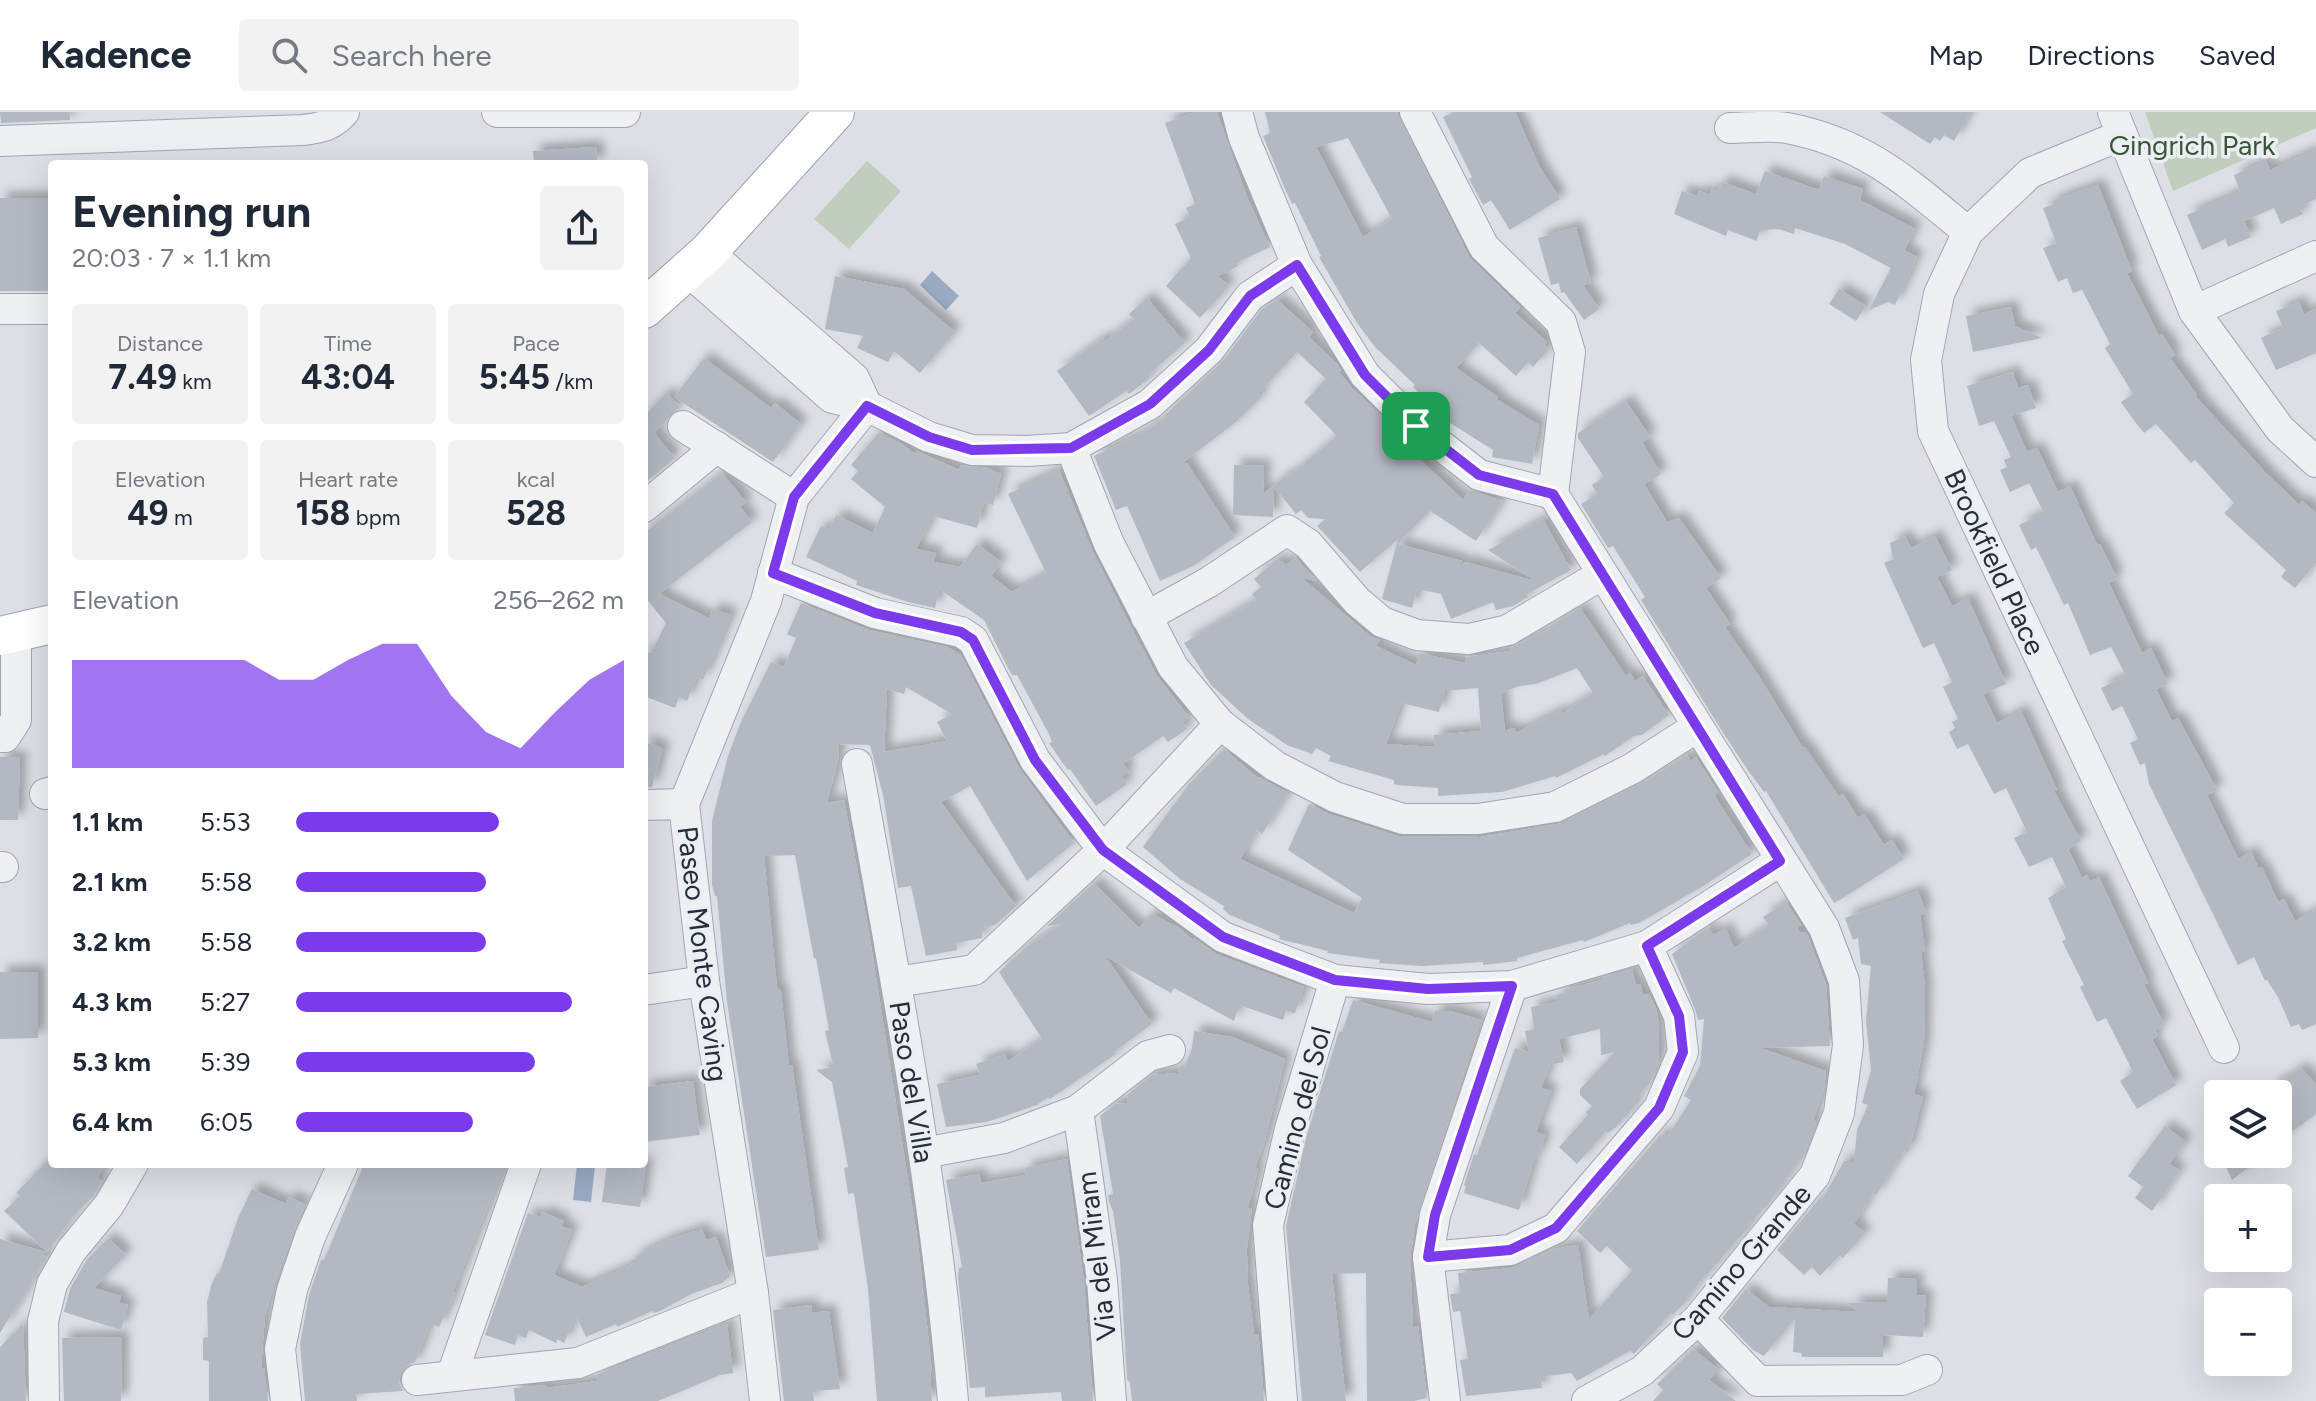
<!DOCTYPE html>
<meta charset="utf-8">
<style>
:root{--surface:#fff;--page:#f2f2f3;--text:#1f2937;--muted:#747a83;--line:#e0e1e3;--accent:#7c3aed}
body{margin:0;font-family:Figtree,sans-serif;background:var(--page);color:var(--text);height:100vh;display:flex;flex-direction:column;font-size:30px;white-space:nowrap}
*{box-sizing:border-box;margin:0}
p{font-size:26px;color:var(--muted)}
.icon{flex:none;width:44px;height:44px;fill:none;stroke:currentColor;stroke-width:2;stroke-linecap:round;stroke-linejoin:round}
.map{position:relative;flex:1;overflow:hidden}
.drawer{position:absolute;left:48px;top:48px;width:600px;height:1008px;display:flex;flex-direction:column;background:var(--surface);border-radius:8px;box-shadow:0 8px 32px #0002}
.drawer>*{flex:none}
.buttons{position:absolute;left:2204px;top:968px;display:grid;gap:16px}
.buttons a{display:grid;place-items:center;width:88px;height:88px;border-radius:8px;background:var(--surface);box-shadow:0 8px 32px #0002;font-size:40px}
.pin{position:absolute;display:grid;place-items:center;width:68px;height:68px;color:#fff;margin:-34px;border-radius:16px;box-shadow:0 4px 12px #0006}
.round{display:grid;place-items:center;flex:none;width:84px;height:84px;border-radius:8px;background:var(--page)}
.head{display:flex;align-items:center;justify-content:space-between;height:136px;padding:0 24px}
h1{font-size:44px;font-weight:700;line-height:60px}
.stats{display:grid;grid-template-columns:repeat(3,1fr);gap:12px;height:136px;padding:8px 24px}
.stats div{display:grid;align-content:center;border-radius:8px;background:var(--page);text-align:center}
.stats b{font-size:34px;font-weight:700}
.stats small{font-size:22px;font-weight:400}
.stats p{font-size:22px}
.chart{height:224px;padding:16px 24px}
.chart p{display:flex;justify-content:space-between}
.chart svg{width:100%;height:144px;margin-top:8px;fill:var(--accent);opacity:.7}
ul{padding:0 24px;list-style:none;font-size:26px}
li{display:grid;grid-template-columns:128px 96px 1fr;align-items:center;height:60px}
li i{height:20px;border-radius:10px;background:var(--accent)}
header{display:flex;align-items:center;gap:48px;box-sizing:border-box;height:112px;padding:0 40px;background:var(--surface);border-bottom:2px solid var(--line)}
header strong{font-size:38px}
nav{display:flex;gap:44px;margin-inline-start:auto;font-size:28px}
.search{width:560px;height:72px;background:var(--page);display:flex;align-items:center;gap:20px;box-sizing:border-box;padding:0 28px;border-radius:8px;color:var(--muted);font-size:30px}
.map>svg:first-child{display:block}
</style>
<header>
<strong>Kadence</strong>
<div class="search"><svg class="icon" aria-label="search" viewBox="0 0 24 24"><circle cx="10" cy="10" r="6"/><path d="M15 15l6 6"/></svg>Search here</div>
<nav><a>Map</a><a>Directions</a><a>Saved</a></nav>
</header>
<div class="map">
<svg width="2316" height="1289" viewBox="0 0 2316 1289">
<defs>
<filter id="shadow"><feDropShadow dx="7" dy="-7" stdDeviation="4" flood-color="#0004"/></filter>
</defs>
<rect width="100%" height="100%" fill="#dcdfe5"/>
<g fill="#c1cebe">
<path d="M2145,0H2316V16L2173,79Z"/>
<path d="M867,49L901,79L849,137L814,107Z"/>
</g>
<g fill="#99abc3">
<path d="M932,159L959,184L946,198L920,173Z"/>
<path d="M577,1052L595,1053L591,1090L573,1088Z"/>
</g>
<g fill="#b4b8c1" fill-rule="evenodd" filter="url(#shadow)">
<path d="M0,0H70V8L1,11Z"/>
<path d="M1196,0H1217L1247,85L1270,135L1236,151L1238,154L1218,164L1229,174L1200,206L1166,174L1191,146L1175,112L1190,105L1186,96L1195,92L1165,11Z"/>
<path d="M1265,0H1397L1469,144L1466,145H1469L1520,195L1515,201L1547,230L1544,232L1549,237L1533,255L1528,250L1516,264L1479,231L1456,256L1498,285L1496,287L1539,313L1532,352L1492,345L1493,338L1447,309L1413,275L1415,273L1375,235L1357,211L1319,145L1321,144L1295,91L1292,92L1285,77L1263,24L1270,21ZM1348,26L1392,107L1363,125L1316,35Z"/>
<path d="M1454,0H1515L1540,56L1560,87L1510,118L1491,88L1483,93L1469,67L1472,65L1443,5Z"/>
<path d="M1880,0H1970L1954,29L1944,23L1940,29L1935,25L1930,32Z"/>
<path d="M596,35L598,52H534L533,39Z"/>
<path d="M2316,38V87L2299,95L2303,102L2281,112L2274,96L2244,109L2251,125L2228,135L2225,127L2202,138L2187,103L2240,80L2234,63L2266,49L2270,58Z"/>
<path d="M1765,59L1819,78L1824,64L1863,77L1860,88L1915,117L1904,138L1917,145L1895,193L1888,190L1869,198L1891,156L1845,132L1795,116L1794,122L1778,117L1760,118L1757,129L1728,118L1726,124L1674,102L1682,79L1697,84L1699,79L1710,83L1712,77L1718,79L1722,70L1756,82Z"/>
<path d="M2098,73L2132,159L2127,161L2159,224L2162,222L2175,243L2170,246L2197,283L2195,284L2265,360L2299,393L2302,389L2316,401V451L2295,476L2281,465L2286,458L2224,401L2234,391L2195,348L2191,351L2156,312L2144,321L2132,306L2121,290L2133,282L2105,236L2110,232L2082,178L2073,181L2067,166L2058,170L2043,136L2056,131L2043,96L2054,92L2052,89Z"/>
<path d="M0,86H51L52,179H0Z"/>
<path d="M1576,115L1591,171L1583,173L1599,197L1584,208L1564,180L1561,181L1559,171L1551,173L1538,126Z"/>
<path d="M835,164L904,177L955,220L920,261L894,239L888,250L857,236L863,224L825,217Z"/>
<path d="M1839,177L1866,194L1856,209L1829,192Z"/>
<path d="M1147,186L1185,231L1148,263L1150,266L1129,282L1126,279L1089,304L1057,259L1103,226L1105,229L1134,207L1129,202Z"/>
<path d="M1277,188L1313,220L1309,225L1336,251L1341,258L1339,260L1352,276L1419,339L1415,343L1463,388L1470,378L1502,389L1476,429L1430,399L1398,432L1462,449L1459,454L1466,450L1535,469L1488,438L1543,407L1571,458L1527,482L1528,485L1513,494L1496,498L1493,490L1451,507L1441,482L1417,477L1412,496L1382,487L1398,427L1360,460L1317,414L1325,407L1308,406L1301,398L1296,402L1274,375L1273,405L1233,403L1234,353L1264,354L1263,382L1287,363L1288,365L1337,324L1304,290L1326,267L1297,240L1258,282L1261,285L1236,310L1182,351H1187L1235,425L1193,454L1160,469L1127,394L1116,398L1094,344L1139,323L1165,306L1164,304L1223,249L1262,197Z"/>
<path d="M2299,190L2304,202L2316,197V241L2276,258L2261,226L2283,216L2276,199Z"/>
<path d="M2011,195L2015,214L2042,226L1973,240L1966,204Z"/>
<path d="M704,246L771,296L775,291L801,312L773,350L674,285Z"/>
<path d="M2013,260L2018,276L2028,273L2036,296L2011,304L2027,340L2037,336L2058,380L2070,374L2097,433L2100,432L2117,467L2109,471L2142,541L2151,536L2168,572L2156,577L2172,609L2178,606L2217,678L2207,683L2238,747L2251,740L2259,757L2262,755L2278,790L2284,787L2295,809L2316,798V912L2302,918L2299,912L2291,915L2278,885L2267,868L2265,869L2254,845L2238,853L2149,672L2145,651L2140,653L2130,631L2138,627L2122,594L2112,599L2101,576L2126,564L2111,535L2090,543L2068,491L2064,493L2036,435L2031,438L2019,413L2044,401L2029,371L2010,380L2000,358L2007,355L2004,348L2011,345L1994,309L1979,314L1967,274Z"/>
<path d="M666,281L680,294L654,321L675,346L644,372V304Z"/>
<path d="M1626,289L1650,325L1642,330L1661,362L1644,372L1667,410L1679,406L1721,466L1706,476L1730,512L1725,515L1760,566L1803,636L1805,635L1839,685L1843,682L1858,706L1864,702L1884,733L1892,728L1904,747L1838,789L1834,791L1766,679L1764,680L1747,657L1720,616L1641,488L1645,485L1613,434L1608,436L1581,392L1597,382L1592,373L1604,365L1578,326V321Z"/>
<path d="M879,320L902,332L915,342L917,339L959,358L961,353L987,356L1001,362L993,393L984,391L977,416L933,404L916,437L936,441L934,450L960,455L977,432L1001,450L991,464L1012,480L1046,461L1008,382L1059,358L1093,440L1130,513L1157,564L1189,605L1182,610L1187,617L1168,630L1163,624L1123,652L1129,660L1122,665L1127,672L1096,694L1070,657L1068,658L1062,650L1049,631L1052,630L1049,622L1017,563H1012L1008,556L984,508L939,477L935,496L908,490L856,473L857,469L806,445L821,414L829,418L836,403L873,421L885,395L851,367L858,359L851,353Z"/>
<path d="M722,361L746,390L740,395L752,410L659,482L709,506L713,497L731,503L703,568L697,565L687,589L679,585L675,596L644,584V539L651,541L666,511L644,484V421Z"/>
<path d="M1905,424L1911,436L1935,424L1952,458L1937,465L1952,494L1968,486L2006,572L1983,582L1997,611L2021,599L2057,678L2054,679L2081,729L2068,737L2082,766L2087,763L2090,769L2099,765L2148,871L2144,872L2164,913L2155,918L2158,924L2152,927L2176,973L2137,997L2120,969L2133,960L2106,906L2097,910L2080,875L2084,873L2062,829L2066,827L2048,786L2066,775L2052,745L2029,755L2014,726L2027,720L2006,676L1994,682L1968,632L1957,637L1949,620L1955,616L1952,610L1958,607L1943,575L1952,570L1934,531L1923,536L1884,451L1893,447L1890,431Z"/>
<path d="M1296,446L1316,469L1301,465L1370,524L1380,528L1376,534L1416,553L1419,541L1465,551V545L1511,539L1510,536L1550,517L1549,515L1580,496L1626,564L1630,561L1635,569L1643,564L1669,603L1642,623L1634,624L1605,644L1604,642L1556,666L1555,664L1502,680L1438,684V676L1397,673L1394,672V668L1328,649L1331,644L1316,636L1312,642L1287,633L1248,607L1211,573L1184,531L1257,488L1252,482L1261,475L1254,467L1275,449H1281L1286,453ZM1577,556L1593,581L1562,602L1560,599L1516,621L1514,616L1505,619L1501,581L1519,574L1536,572ZM1478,576L1481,619L1434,623L1435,635L1386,632L1401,591L1439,600L1445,579Z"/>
<path d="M801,491L869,518L947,535L961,543L1019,656L1074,731L1027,769L970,674L941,690L1015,793L1022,789L995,813L982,816V826L956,831L957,838L926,844L911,774L898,776L883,683L870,633L839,632L838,648L827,691L844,688L868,814L918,1131L932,1260H930L932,1289H877L868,1177L854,1081L848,1082L844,1056L848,1055L832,970L816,958L829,956L828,953H833L825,919L829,918L816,846L814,847L795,743L764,744L777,875L781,880L789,954L792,953L819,1138L766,1145L727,890L717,784H715L712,773V709L728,644L741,610L771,550L784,555L796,526L787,522ZM906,575L952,602L937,610L947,629L884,640L887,577L904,582Z"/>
<path d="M644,630L663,636L652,675H644Z"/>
<path d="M1224,637L1258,666L1259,665L1288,681L1262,722L1257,718L1240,747L1354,801L1362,786L1288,738L1309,692L1329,702L1398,724L1481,725L1563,711L1641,672L1687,643L1690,649L1696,645L1718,680L1714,683L1752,742L1700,776L1639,811L1631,813L1630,811L1584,830L1583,828L1517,846V849L1483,853V850L1422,854L1379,851L1380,848L1327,841L1328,839L1279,827L1280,824L1230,803L1223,797L1224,794L1180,767L1143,735L1189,672Z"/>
<path d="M0,645H20L18,708H0Z"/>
<path d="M1094,771L1139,816L1152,802L1178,815L1193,828L1194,826L1216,842L1304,875L1295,901L1286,899L1283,908L1239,893L1234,909L1174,876L1171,881L1105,844L1152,912L1114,940L1116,942L1050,987L1048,985L1037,993L987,1010L946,1015L937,972L980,963L976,952L1005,942L1008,949L1042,927L999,860L1025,836L1061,812L1047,814Z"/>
<path d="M1918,779L1926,801L1920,803L1925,840H1921L1925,875L1924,931L1914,982L1923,985L1908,1041L1904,1039L1900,1049L1897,1048L1876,1083L1873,1081L1854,1112L1865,1121L1843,1146L1840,1143L1820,1164L1812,1155L1804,1163L1777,1138L1820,1086H1823L1844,1049H1854L1857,1018L1868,993L1862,991L1871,958L1866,909L1871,854L1861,852L1858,826L1853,828L1845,806Z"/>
<path d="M1786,790L1801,813L1797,815L1800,821L1805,820L1808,824L1826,873L1830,934L1760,936L1826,959L1824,977L1813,1008L1816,1010L1802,1047H1800L1769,1091L1748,1113L1749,1115L1687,1185L1689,1186L1673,1203L1671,1201L1634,1242L1630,1239L1577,1269L1571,1261L1540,1265L1542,1276L1466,1284L1460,1248L1468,1247L1460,1199L1453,1200L1450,1182L1460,1181L1458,1161L1512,1156L1555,1137L1578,1133L1589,1207L1632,1159L1607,1134L1600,1141L1577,1119L1661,1022V1026L1663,1021L1667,1025L1691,988L1684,984L1700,954L1704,907L1698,908L1695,897L1672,842L1709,815L1713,823L1726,817L1734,836L1769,813L1763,805Z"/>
<path d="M1632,857L1636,873L1640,872L1643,883L1649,882L1656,896L1658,907L1659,949L1650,971L1634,989L1636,991L1630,1000L1615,1016L1608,1021L1606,1019L1577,1052L1559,1035L1588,1003L1586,1000L1592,994L1580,983V977L1615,940L1601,943L1600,917L1559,927L1564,950L1550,953L1541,976L1551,979L1536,1020L1545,1023L1538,1045L1535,1044L1519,1098L1464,1081L1466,1074L1464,1073L1474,1042L1477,1043L1515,936L1529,940L1525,919L1534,917L1531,895L1558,890L1556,883L1565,881L1564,878L1603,868L1602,866Z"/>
<path d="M0,860H38V926L0,927Z"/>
<path d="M1353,888L1432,910L1435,899H1450L1481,908L1415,1113L1410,1146L1413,1215L1418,1214L1427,1286L1414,1289H1367L1366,1161L1332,1162L1346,1289H1302L1286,1114L1307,1022L1335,932L1339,919L1342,920Z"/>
<path d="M1194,919L1232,925L1285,947L1265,1028L1255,1056L1258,1057L1248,1096H1252L1246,1144H1248L1247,1165L1254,1222H1258L1259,1228L1264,1289H1132L1130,1271L1127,1267L1120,1148L1113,1099L1109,1090L1108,1083L1113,1082L1100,1004L1115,992L1128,991L1127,983L1152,963L1178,961L1181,953L1185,955L1192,936Z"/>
<path d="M2301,956L2316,972V1002L2278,1030V982H2271L2269,977Z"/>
<path d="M693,969L700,1023L644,1030V975Z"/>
<path d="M2165,1014L2186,1030L2169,1052L2180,1059L2152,1099L2135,1086L2143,1075L2128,1064Z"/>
<path d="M2220,1042H2265L2232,1068Z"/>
<path d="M1067,1047L1084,1170L1093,1289H1062L1061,1280L985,1285V1275L970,1276L958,1166L959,1156L962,1155L946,1068L979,1062L981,1071L1026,1063L1025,1056Z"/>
<path d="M44,1052H106L97,1066L102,1069L94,1083L78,1100L79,1097L47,1140L4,1099L20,1084L16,1081Z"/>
<path d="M364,1052H505L453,1180L455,1181L439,1215L430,1211L415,1250L407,1253L401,1260L399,1271L403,1279L356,1282L357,1289H305L300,1232L309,1183L321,1148H324Z"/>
<path d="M607,1052H646L640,1095L602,1090Z"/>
<path d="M252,1077L286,1092L289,1085L305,1092L277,1164L265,1203L261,1256H264L268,1289H209V1249L203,1248V1226L208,1225L207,1190L212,1171L217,1161L219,1162L238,1106Z"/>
<path d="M542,1100L564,1109L561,1114L572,1118L554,1163L582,1175L632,1153L630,1149L637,1146L636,1144L668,1128L702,1117L706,1128L716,1125L730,1164L722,1171L691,1182L660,1199L654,1201L652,1199L617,1215L616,1212L586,1225L576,1204L564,1231L557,1227L556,1231L529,1218L526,1226L518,1223L515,1233L485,1223L528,1101L540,1105Z"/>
<path d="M108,1126L126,1143L94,1176L121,1184L119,1191L128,1193L121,1218L64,1200L70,1177L86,1149Z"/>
<path d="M0,1127L46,1140L43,1143L47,1145L0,1221Z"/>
<path d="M1888,1166L1917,1167L1916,1183L1926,1184L1923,1225L1883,1223V1245H1802L1801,1241L1793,1240L1795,1206L1764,1244L1753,1238L1722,1206L1746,1177L1769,1195L1858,1200L1849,1191L1887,1190Z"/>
<path d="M811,1193L812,1201L829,1199L840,1277L813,1279L814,1289H784L773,1198Z"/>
<path d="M23,1212L26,1289H0V1235Z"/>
<path d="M727,1212L733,1261L720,1263L658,1289H515L514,1276L546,1273V1276L598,1269L596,1263Z"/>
<path d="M122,1225L121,1289H64L62,1226Z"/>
<path d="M1693,1237L1719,1258L1709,1268L1736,1289H1653L1663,1278L1657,1272Z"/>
</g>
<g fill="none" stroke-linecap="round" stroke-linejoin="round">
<defs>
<g id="minor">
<path d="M497,0H625"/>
<path d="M1237,0L1244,26L1297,153L1365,263L1416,314L1479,363L1553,382"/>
<path d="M1415,0L1484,135L1561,210L1570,240L1553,382L1824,816L1844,869L1848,933L1839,1001L1815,1063L1698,1207L1642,1259L1587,1289"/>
<path d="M2113,0L2194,199L2280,317L2316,350"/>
<path d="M1730,16C1748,16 1769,13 1787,16C1866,31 1908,71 1968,120"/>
<path d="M2122,23L2030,61L1968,120L1939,182L1926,248L1933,319L2224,936"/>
<path d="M0,29L303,18C320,16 332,14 344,0"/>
<path d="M708,140L854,266L867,294"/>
<path d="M687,158L832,286L867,294L929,325L972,338L1027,339L1071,336L1150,292L1209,238L1250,184L1297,153"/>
<path d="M0,197H52"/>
<path d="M2194,199L2316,144"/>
<path d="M683,314L794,385"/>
<path d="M1071,336L1109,432L1173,555L1220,612L1275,654L1335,685L1403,707H1478L1555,695L1633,656L1697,615"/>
<path d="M644,395L717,335"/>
<path d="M773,461L875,501L961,520L973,528L1035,648L1103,738L1223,825L1335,868L1428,877L1512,874L1647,834L1780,749"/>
<path d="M1146,505L1209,470L1287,418L1308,432L1357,489L1382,510L1417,523L1469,527L1508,518L1601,463"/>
<path d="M0,625H5L16,608V521"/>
<path d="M857,652C895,864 935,1075 953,1289"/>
<path d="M45,682L52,680"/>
<path d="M644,693L684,692"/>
<path d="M0,755H3"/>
<path d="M896,870L974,858L1103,738L1220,612"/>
<path d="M644,878L704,869"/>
<path d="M1078,998L1102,1168L1111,1289"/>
<path d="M924,1041L1004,1026L1078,998L1148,944L1170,938"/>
<path d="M1428,1145L1510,1138L1556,1116L1659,996L1683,940L1679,904L1647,834"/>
<path d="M1698,1207L1758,1269L1902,1268L1927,1258"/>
<path d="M452,1263L526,1052"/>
<path d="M417,1268L578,1251L753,1181"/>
<path d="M44,1289L43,1209L52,1172L71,1139L109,1093L133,1052"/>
<path d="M286,1289L280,1237L292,1178L310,1125L343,1052"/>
<path d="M765,1289L753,1181L704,869L684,692L766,489L794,385L867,294"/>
<path d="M1282,1289L1268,1113L1290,1017L1335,868"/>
<path d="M1445,1289L1428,1145L1435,1103L1512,874"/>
</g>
<g id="major">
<path d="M644,197L708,140L835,0"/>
<path d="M0,524L52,512"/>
</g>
</defs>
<use href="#minor" stroke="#a2a6ae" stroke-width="32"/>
<use href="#major" stroke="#9ca3b0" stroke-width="40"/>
<use href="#minor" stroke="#eef0f4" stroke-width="30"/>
<use href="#major" stroke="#fff" stroke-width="38"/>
</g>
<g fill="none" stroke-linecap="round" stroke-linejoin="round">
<defs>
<path id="route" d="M1297,153L1365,263L1416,314L1479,363L1553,382L1780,749L1647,834L1679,904L1683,940L1659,996L1556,1116L1510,1138L1428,1145L1435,1103L1512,874L1428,877L1335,868L1223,825L1103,738L1035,648L973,528L961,520L875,501L773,461L794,385L867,294L929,325L972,338L1071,336L1150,292L1209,238L1250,184Z"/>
</defs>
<use href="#route" stroke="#fff" stroke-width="16"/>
<use href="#route" stroke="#7c3aed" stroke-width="10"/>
</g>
<g text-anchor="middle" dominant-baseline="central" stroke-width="7" stroke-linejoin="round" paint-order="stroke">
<g font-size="28" fill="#3a5536" stroke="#ebeef3">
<text x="2192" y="33">Gingrich Park</text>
</g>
<g font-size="28" fill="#272d3a" stroke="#ebeef3">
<text transform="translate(1995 450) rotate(65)">Brookfield Place</text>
<text transform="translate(703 842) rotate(83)">Paseo Monte Caving</text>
<text transform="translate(912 970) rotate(81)">Paso del Villa</text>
<text transform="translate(1297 1006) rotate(-75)">Camino del Sol</text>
<text transform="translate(1096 1144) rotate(-97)">Via del Miram</text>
<text transform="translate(1741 1150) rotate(-49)">Camino Grande</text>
</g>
</g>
</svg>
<div class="buttons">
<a><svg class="icon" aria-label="layers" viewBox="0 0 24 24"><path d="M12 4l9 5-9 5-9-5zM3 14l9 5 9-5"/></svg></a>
<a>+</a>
<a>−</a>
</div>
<div class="pin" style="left:1416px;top:314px;background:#1e9e55"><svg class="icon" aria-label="arrive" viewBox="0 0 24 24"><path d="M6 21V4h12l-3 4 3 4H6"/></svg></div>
<section class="drawer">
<div class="head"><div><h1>Evening run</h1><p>20:03 · 7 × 1.1 km</p></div><a class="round"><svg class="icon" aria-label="share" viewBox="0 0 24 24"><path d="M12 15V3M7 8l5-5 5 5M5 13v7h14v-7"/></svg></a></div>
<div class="stats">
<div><p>Distance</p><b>7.49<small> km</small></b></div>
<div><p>Time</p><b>43:04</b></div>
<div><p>Pace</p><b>5:45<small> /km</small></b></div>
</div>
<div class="stats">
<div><p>Elevation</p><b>49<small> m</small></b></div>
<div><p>Heart rate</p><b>158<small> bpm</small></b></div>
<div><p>kcal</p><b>528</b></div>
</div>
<div class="chart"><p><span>Elevation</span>256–262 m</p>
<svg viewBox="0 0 160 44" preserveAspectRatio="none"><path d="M0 44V11L10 11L20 11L30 11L40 11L50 11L60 17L70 17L80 11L90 6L100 6L110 22L120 33L130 38L140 27L150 17L160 11V44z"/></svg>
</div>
<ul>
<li><b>1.1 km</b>5:53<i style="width:62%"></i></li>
<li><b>2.1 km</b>5:58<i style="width:58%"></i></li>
<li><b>3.2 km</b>5:58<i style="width:58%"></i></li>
<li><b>4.3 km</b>5:27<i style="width:84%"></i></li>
<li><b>5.3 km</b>5:39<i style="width:73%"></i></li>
<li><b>6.4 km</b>6:05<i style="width:54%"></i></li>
</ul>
</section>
</div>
